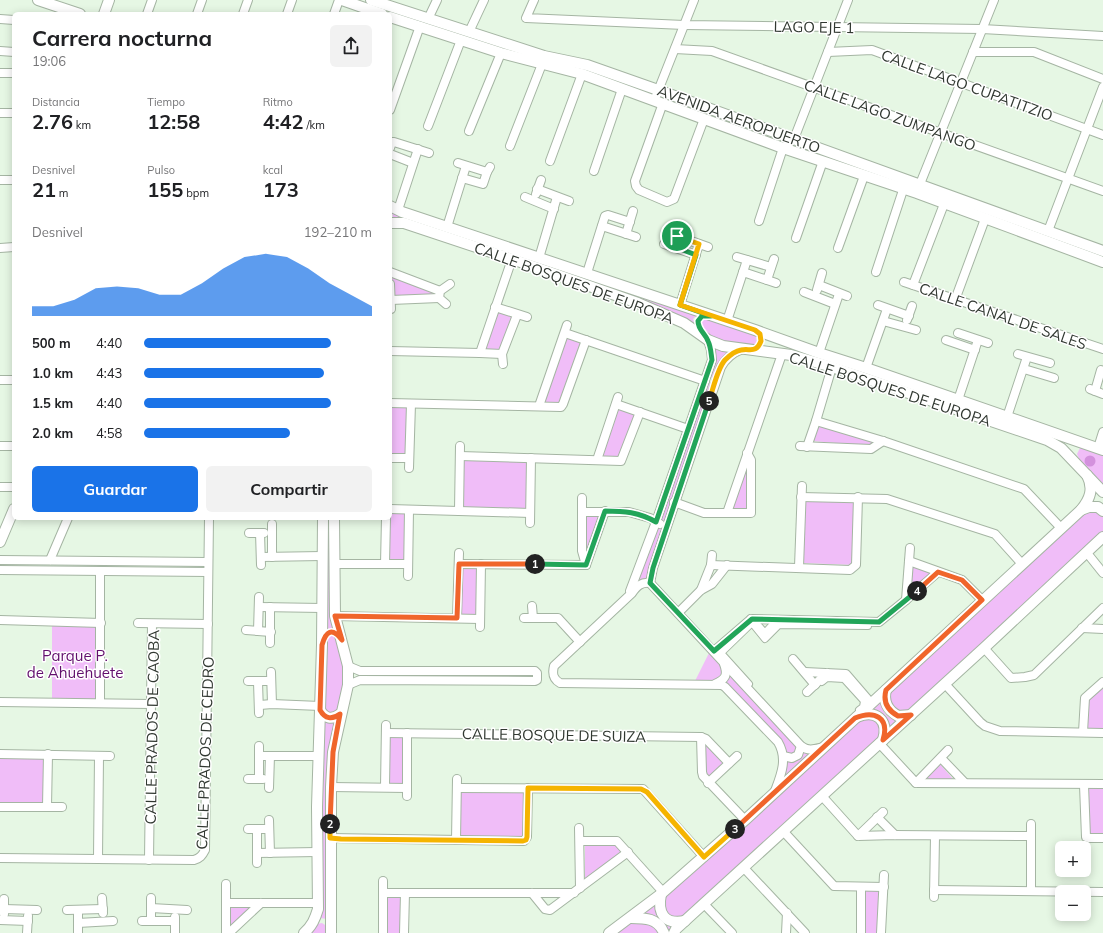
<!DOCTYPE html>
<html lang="es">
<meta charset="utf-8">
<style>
:root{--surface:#fff;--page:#f2f2f2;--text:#202124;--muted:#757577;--accent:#1a73e8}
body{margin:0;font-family:Mulish,sans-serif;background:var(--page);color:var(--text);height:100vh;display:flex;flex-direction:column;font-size:15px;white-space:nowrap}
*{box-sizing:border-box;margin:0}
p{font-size:13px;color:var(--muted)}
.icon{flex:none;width:22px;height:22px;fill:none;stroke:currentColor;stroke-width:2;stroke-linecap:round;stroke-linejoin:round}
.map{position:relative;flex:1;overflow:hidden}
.drawer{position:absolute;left:12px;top:12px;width:380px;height:508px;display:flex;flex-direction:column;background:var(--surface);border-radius:6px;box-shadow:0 2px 10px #0003}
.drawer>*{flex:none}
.controls{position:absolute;left:1055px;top:841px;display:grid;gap:8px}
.controls a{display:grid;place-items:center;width:36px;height:36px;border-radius:6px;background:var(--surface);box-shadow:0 2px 10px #0003;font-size:20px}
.pin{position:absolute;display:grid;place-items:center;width:34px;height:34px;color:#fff;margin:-17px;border:2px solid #fff;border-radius:50%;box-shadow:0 1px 4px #0007}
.km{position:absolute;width:20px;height:20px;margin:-10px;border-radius:50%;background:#222;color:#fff;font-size:11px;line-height:20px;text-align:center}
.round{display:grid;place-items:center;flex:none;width:42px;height:42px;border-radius:6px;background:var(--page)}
.headline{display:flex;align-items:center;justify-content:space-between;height:68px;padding:0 20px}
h1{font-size:22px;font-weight:700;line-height:30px}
.figures{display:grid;grid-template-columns:repeat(3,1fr);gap:6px;height:68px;padding:4px 20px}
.figures div{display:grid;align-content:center}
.figures b{font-size:20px;font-weight:700}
.figures small{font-size:11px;font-weight:400}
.figures p{font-size:11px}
.chart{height:112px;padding:8px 20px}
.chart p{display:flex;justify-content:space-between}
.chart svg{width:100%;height:72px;margin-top:4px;fill:var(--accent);opacity:.7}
.primary-button{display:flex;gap:8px;margin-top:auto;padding:8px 20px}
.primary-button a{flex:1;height:46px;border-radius:6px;background:var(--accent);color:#fff;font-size:16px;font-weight:700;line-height:46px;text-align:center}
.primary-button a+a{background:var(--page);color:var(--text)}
ul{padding:0 20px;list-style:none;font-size:13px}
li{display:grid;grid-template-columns:64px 48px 1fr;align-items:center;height:30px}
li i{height:10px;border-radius:5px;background:var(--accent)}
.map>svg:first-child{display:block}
</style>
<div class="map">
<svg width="1103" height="933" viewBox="0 0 1103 933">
<rect width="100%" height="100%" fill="#e6f7e4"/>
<g fill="#f0bdf8">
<path d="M391,208L700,315L696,316L693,319L695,326L391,221L393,217Z"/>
<path d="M392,277L436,291L435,296L393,298Z"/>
<path d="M498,310L514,316L502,349L482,350Z"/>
<path d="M707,317L756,335L757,343L752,346L719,341L700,328L701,321Z"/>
<path d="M567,335L582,341L563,401L557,405L543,403Z"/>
<path d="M714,347L722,351L729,352L714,379L710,377Z"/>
<path d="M709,382L713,384L666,519L664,522H662L660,520L707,384Z"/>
<path d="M391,407L408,408L405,456H390V412Z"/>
<path d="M616,408L635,415L620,459L601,457Z"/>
<path d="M819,420L877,441L872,446L812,441Z"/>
<path d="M1082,447L1103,453V487L1081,463L1077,454L1080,448Z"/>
<path d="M461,460L528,462L527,509L461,508Z"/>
<path d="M749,465L748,510H730L745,466Z"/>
<path d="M804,501L855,502L854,565L802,563Z"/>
<path d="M1090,510L1103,514V532L908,712L896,713L888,697L890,692L1084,511Z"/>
<path d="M390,514H406V562L387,561L388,518H390Z"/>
<path d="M600,516L588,552L584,545V517Z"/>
<path d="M325,518H332L336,629L323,631Z"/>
<path d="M658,527L662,529L648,580L635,583Z"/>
<path d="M912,565L932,573L910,594Z"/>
<path d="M460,567H477V615H459Z"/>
<path d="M52,626H96L97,698L94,701L52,699Z"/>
<path d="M331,635L335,636L345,674L337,711L329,714L324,709L326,637Z"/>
<path d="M709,653L722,668C722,683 707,681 695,681Z"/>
<path d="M729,677H733L798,749L795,754L788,755L785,747L727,685L726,681Z"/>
<path d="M1103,685V730L1086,729L1087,698Z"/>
<path d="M882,700C881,713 887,718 899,721L886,732L868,711Z"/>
<path d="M321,716L336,720L327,919L320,918L316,920Z"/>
<path d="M865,717L883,724L879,739L687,917H670L664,910V897L861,718Z"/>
<path d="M388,738H404L402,785L388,784Z"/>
<path d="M708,743L725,764L708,778L704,772L705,745Z"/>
<path d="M802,750L812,753L777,787L785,760Z"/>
<path d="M0,757H44L43,805L0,804Z"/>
<path d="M940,764L953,779L924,781Z"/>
<path d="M1087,788H1103V834H1088Z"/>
<path d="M460,791L526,792L525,837L459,836Z"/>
<path d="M585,845H617L623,852L585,879Z"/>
<path d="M864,890H879V933H863Z"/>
<path d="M383,893H405L404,933H383Z"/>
<path d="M657,903L675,925L671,933H667L642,914Z"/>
<path d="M228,904L255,906L228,931Z"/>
<path d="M639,921C647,923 654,926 658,933H617L630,924Z"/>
<path d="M322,923L328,927V933H309L317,924Z"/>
</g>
<circle fill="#d391dd" cx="1090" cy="461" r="5.5"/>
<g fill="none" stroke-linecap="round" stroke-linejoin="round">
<defs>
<g id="pedestrian">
<path d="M822,682L827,678L844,679L864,701L863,707L859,710"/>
<path d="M749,684L721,653L752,623L765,639L779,625L868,626"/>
</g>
<g id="minor">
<path d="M534,0L526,18L684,25L982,29L1103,36"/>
<path d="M147,14L152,0"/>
<path d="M197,14L202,0"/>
<path d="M243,14L248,0"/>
<path d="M287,14L292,0"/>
<path d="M334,14L339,0"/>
<path d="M0,19L14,20"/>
<path d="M428,19L437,0"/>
<path d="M469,32L484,0"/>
<path d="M675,49L712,51L1103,191"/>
<path d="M0,51L14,52"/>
<path d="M828,52L872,50L1103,135"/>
<path d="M973,52H1034L1103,79"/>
<path d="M0,73H14"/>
<path d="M656,96L694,0"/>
<path d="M663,103L635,181L636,186L639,190L667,202L674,199L704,119"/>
<path d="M390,110L420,26"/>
<path d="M0,113H14"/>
<path d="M428,126L461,40"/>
<path d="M469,131L501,53"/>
<path d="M510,146L542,64"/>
<path d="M390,148L392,142H394L429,153"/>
<path d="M390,154L413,163"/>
<path d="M550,161L582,74"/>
<path d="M458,163L487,172"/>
<path d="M594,171L622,89"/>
<path d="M462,178L483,184L487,172L490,167"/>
<path d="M0,180H14"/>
<path d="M537,189L569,201"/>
<path d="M918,189L994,0"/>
<path d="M536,194L541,180"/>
<path d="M525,197L554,209"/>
<path d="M398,210L418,149"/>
<path d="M759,221L783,148L794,139L848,0"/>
<path d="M602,226L636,237"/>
<path d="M447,227L466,166"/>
<path d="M1048,231L1103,87"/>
<path d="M626,234L633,211"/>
<path d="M677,236L708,247"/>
<path d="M796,238L823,161"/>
<path d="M664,244L696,255"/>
<path d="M0,248L14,247"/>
<path d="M838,248L864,176"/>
<path d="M737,257L771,267"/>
<path d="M539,258L557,197"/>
<path d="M390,272L440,291"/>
<path d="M743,272L776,283"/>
<path d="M876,272L905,184"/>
<path d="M587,273L605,216L608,215L630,222"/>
<path d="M767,280L774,259"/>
<path d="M904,282L1103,349"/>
<path d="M390,284L391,309"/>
<path d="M819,285L847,296"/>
<path d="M913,285L944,204"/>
<path d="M817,290L822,273"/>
<path d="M804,292L835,304"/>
<path d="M391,300L439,298"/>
<path d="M955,300L985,219"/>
<path d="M446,304L439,298L440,291L450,284"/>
<path d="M680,305L699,244"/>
<path d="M878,305L909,316"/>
<path d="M495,307L527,317"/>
<path d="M907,320L912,306"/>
<path d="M727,321L747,260"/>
<path d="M883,321L916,330"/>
<path d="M565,333L705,381"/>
<path d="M958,333L988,343"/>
<path d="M946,340L975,350"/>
<path d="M390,351L480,353L502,354"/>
<path d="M480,353L512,259"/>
<path d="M819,353L839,294"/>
<path d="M1018,354L1050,363"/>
<path d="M503,364L502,354L517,315"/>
<path d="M866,368L887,309"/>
<path d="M1024,369L1054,378"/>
<path d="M0,380H14"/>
<path d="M1090,389L1103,394"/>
<path d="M1095,391L1101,370"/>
<path d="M958,400L978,340"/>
<path d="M390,403L561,407L563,404L586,340"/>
<path d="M616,404L688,429"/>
<path d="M539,406L567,325"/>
<path d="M1007,417L1027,357"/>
<path d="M816,421L883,441L1024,489L1061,528"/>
<path d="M0,446H14"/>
<path d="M800,446L871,449L883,441"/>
<path d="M807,447L816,421L832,367"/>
<path d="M1098,448L1103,432"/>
<path d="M460,456L621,461L640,412"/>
<path d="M390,458H409"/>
<path d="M597,460L618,397"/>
<path d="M409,468L411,404"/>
<path d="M0,487H14"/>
<path d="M801,497L887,499L995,534L1022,564"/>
<path d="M582,498V551L586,565"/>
<path d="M674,502L704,513H751V460L747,453"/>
<path d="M390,509L530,513"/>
<path d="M459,511L460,446"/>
<path d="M582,512H629L650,518L660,524"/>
<path d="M727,513L782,354"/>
<path d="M530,523L531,458"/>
<path d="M272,524V557"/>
<path d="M249,533H264"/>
<path d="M260,533L261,565"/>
<path d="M1087,553L1103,573"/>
<path d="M261,557L322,556"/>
<path d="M0,560L208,562"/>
<path d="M50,560L68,518"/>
<path d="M909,561L962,580L982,600"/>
<path d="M334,564H408"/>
<path d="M385,564L386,518"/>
<path d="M459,564L586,565"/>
<path d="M586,565L605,511"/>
<path d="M711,565L850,570L856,565L858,497"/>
<path d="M799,567L802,486"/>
<path d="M0,570L208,572"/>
<path d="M100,571V703"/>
<path d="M408,576L409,510"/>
<path d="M650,583C641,582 637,586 632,593L554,666C552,674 553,679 560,683L722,685L725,687L778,742C788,759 781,775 775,791"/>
<path d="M650,583L653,568L721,367C726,358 732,353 742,349"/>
<path d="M650,583L801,746C809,752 815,749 824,747"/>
<path d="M701,590L711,565L712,555"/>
<path d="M630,591L656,522L712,360L711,350L708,340"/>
<path d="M906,600L910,548"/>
<path d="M532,606L533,618"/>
<path d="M259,607L322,608"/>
<path d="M678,613L701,590L712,584L727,565"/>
<path d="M335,616L480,619"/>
<path d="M457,618L459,553"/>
<path d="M524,618H558L580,642"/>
<path d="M751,619L765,634L778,620"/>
<path d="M0,620L101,623"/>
<path d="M138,623L208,624"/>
<path d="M480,627L481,564"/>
<path d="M1082,628L1103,629"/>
<path d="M246,630L271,632"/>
<path d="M258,631L259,597"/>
<path d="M270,643V607"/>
<path d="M984,648L1011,678L1025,677L1034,675L1103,608"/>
<path d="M714,651L751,619L879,622L906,600L938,572"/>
<path d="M793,659L815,685"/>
<path d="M271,672L272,704"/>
<path d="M805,672L846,674L871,703"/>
<path d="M248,681H271"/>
<path d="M258,682L259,713"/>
<path d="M715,684C726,679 728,675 724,664"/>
<path d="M945,684L980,722L985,726L1000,731L1103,733"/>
<path d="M348,685L360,680L535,681L537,680V673L535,671H360L348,666"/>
<path d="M807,692L827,673"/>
<path d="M0,702L151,704"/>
<path d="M260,705L272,704L320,706"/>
<path d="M1083,732L1085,698L1103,682"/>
<path d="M386,733L701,737L706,739L729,763"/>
<path d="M701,737L702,772L703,776L745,820"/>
<path d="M879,743L916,783L1103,784"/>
<path d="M259,746V779"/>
<path d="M0,754L110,756"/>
<path d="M259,756H318"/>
<path d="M783,756L792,758L798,755L801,746"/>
<path d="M941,758L964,782"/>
<path d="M248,779H263"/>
<path d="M708,783L737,756"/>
<path d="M916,783L948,750"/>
<path d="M1084,785L1086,837L1089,838H1103"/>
<path d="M331,787L407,788"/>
<path d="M385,787L386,725"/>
<path d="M269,788L270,756"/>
<path d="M458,788L643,789L704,857"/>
<path d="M407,796V733"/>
<path d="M822,796L858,836L895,835L1031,836"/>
<path d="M0,807H62"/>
<path d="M47,807L48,754"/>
<path d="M877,817L895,835"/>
<path d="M269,820L270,853"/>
<path d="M579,828L580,888"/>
<path d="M248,829H269"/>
<path d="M257,829V863"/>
<path d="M784,832L834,886L884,887"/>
<path d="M858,836L883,812"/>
<path d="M330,838L524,841L527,837L528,788"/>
<path d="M456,840L457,779"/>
<path d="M580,841H617L663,892"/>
<path d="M257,853L317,852"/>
<path d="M0,858L194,860C200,858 202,856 205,850L209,518"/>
<path d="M98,859L99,756"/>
<path d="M149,860L152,624"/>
<path d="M744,868L805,933"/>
<path d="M226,884V933"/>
<path d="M934,890L1103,892"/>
<path d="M1031,891V824"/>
<path d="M383,893H574"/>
<path d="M532,893L545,909L550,910L628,852"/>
<path d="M934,897L935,836"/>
<path d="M102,898L103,913"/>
<path d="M4,899V914"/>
<path d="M226,903H318"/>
<path d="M704,904L732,933"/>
<path d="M151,908L187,910"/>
<path d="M4,909L37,910"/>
<path d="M67,910L103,909"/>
<path d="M78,910V933"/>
<path d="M0,920L28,921"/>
<path d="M142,921H175"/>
<path d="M151,921V898"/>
<path d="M78,923L113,921"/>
<path d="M27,933L28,916"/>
<path d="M175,933V917"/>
<path d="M229,933L261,903"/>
<path d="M383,933V881"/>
<path d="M404,933L405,893"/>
<path d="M786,933L787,913"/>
<path d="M861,933V887"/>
<path d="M881,933L884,875"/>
</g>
<g id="tertiary">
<path d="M38,0L80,14"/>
<path d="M342,0L382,14"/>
<path d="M371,0L544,56L587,65L658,90L1103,251"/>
<path d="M104,14L109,0"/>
<path d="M390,17L501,53L582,74L783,148L917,193L1103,262"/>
<path d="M390,206L402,212L755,330L819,353L866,368L1103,450"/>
<path d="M390,223H404L512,259L638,303L684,323L708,340L723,346L791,355L832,367L1047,440L1061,448L1103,492"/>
<path d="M1081,510L1089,507H1098L1103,511"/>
<path d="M0,542L14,509"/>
<path d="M886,690C883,701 887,710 898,716L911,715"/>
<path d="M320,710C325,719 332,720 340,714"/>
<path d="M857,717C876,709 889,720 883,740"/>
<path d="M661,894C657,914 665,925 685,921"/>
<path d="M631,918C645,918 658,918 664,933"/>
<path d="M304,933C312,926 315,919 318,909L317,807L322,645L323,518"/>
<path d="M331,933V787L333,752L348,685V666L335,616L334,518"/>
<path d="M609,933L661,894L745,820L1081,510C1090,499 1094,489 1087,475"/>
<path d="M674,933L676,929L984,648L1103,537"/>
</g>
</defs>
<use href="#pedestrian" stroke="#a5b5a3" stroke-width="8"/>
<use href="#minor" stroke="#a5b5a3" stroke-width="10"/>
<use href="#tertiary" stroke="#a5b5a3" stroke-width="12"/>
<use href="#pedestrian" stroke="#fff" stroke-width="6"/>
<use href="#minor" stroke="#fff" stroke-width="8"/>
<use href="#tertiary" stroke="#fff" stroke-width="10"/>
</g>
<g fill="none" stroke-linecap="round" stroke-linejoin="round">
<defs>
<path id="split-1" d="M535,564L586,565L605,511C624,511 639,512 656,522L712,360C711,354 711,347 708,341C705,333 698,330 698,321L702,316H711L680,305L696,255L673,246L677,236"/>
<path id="split-2" d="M330,824L333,752L340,714C332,720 325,719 320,710L322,645C326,631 332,627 342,640L335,616L457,618L459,564H535"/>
<path id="split-3" d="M330,824V838L341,839L523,841L526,840L527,837L528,788L641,789L647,792L704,857L735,829"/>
<path id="split-4" d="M735,829L855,718C874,710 890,717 883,740L911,715L898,716C887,710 883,701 886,690L982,600L962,580L938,572L917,591"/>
<path id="split-5" d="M709,401L653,568L650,583L714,651L752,619L879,622L917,591"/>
<path id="split-6" d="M677,236L699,244L680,305L755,330L760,334L761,341C756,354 750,348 741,350C735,351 729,356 725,360C717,369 713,390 709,401"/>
</defs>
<use href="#split-1" stroke="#fff" stroke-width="8"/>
<use href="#split-2" stroke="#fff" stroke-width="8"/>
<use href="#split-3" stroke="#fff" stroke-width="8"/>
<use href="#split-4" stroke="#fff" stroke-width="8"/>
<use href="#split-5" stroke="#fff" stroke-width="8"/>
<use href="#split-6" stroke="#fff" stroke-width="8"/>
<use href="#split-1" stroke="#22a559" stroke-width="5"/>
<use href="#split-2" stroke="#f0652b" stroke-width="5"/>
<use href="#split-3" stroke="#f5b400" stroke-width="5"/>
<use href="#split-4" stroke="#f0652b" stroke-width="5"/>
<use href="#split-5" stroke="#22a559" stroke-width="5"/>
<use href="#split-6" stroke="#f5b400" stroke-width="5"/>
</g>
<g text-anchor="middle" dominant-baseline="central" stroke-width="3" stroke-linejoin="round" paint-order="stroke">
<g font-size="15" fill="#313831" stroke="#fff">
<text transform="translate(814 27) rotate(1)">LAGO EJE 1</text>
<text transform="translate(967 85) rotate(20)">CALLE LAGO CUPATITZIO</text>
<text transform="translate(890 115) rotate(20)">CALLE LAGO ZUMPANGO</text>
<text transform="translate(739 119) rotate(20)">AVENIDA AEROPUERTO</text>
<text transform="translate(574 283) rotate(20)">CALLE BOSQUES DE EUROPA</text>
<text transform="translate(1003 316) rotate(19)">CALLE CANAL DE SALES</text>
<text transform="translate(890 389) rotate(18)">CALLE BOSQUES DE EUROPA</text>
<text transform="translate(152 727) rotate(-89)">CALLE PRADOS DE CAOBA</text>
<text transform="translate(554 735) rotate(1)">CALLE BOSQUE DE SUIZA</text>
<text transform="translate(205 753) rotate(-88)">CALLE PRADOS DE CEDRO</text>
</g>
<g font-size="15" fill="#620f6d" stroke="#fff">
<text x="75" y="655">Parque P.<tspan x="75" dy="17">de Ahuehuete</tspan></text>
</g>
</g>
</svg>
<div class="controls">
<a>+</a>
<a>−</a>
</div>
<div class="pin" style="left:677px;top:236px;background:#1e9e55"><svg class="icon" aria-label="arrive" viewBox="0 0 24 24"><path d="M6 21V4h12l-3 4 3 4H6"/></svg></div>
<b class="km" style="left:535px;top:564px">1</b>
<b class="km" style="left:330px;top:824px">2</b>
<b class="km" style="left:735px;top:829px">3</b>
<b class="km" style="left:917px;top:591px">4</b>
<b class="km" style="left:709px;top:401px">5</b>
<section class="drawer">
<div class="headline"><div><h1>Carrera nocturna</h1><p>19:06</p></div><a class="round"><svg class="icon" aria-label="share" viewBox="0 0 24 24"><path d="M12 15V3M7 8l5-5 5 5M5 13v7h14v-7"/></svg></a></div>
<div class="figures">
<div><p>Distancia</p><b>2.76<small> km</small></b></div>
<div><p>Tiempo</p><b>12:58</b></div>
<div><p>Ritmo</p><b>4:42<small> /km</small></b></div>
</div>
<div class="figures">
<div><p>Desnivel</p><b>21<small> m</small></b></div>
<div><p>Pulso</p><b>155<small> bpm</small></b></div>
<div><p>kcal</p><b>173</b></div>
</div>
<div class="chart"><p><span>Desnivel</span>192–210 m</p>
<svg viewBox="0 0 160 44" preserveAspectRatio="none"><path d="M0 44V38L10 38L20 34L30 27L40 26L50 27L60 31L70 31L80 24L90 15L100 8L110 6L120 8L130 15L140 24L150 31L160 38V44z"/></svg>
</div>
<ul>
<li><b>500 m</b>4:40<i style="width:82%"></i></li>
<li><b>1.0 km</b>4:43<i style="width:79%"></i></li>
<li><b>1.5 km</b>4:40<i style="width:82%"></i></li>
<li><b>2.0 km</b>4:58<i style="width:64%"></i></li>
</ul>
<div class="primary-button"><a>Guardar</a><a>Compartir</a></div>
</section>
</div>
